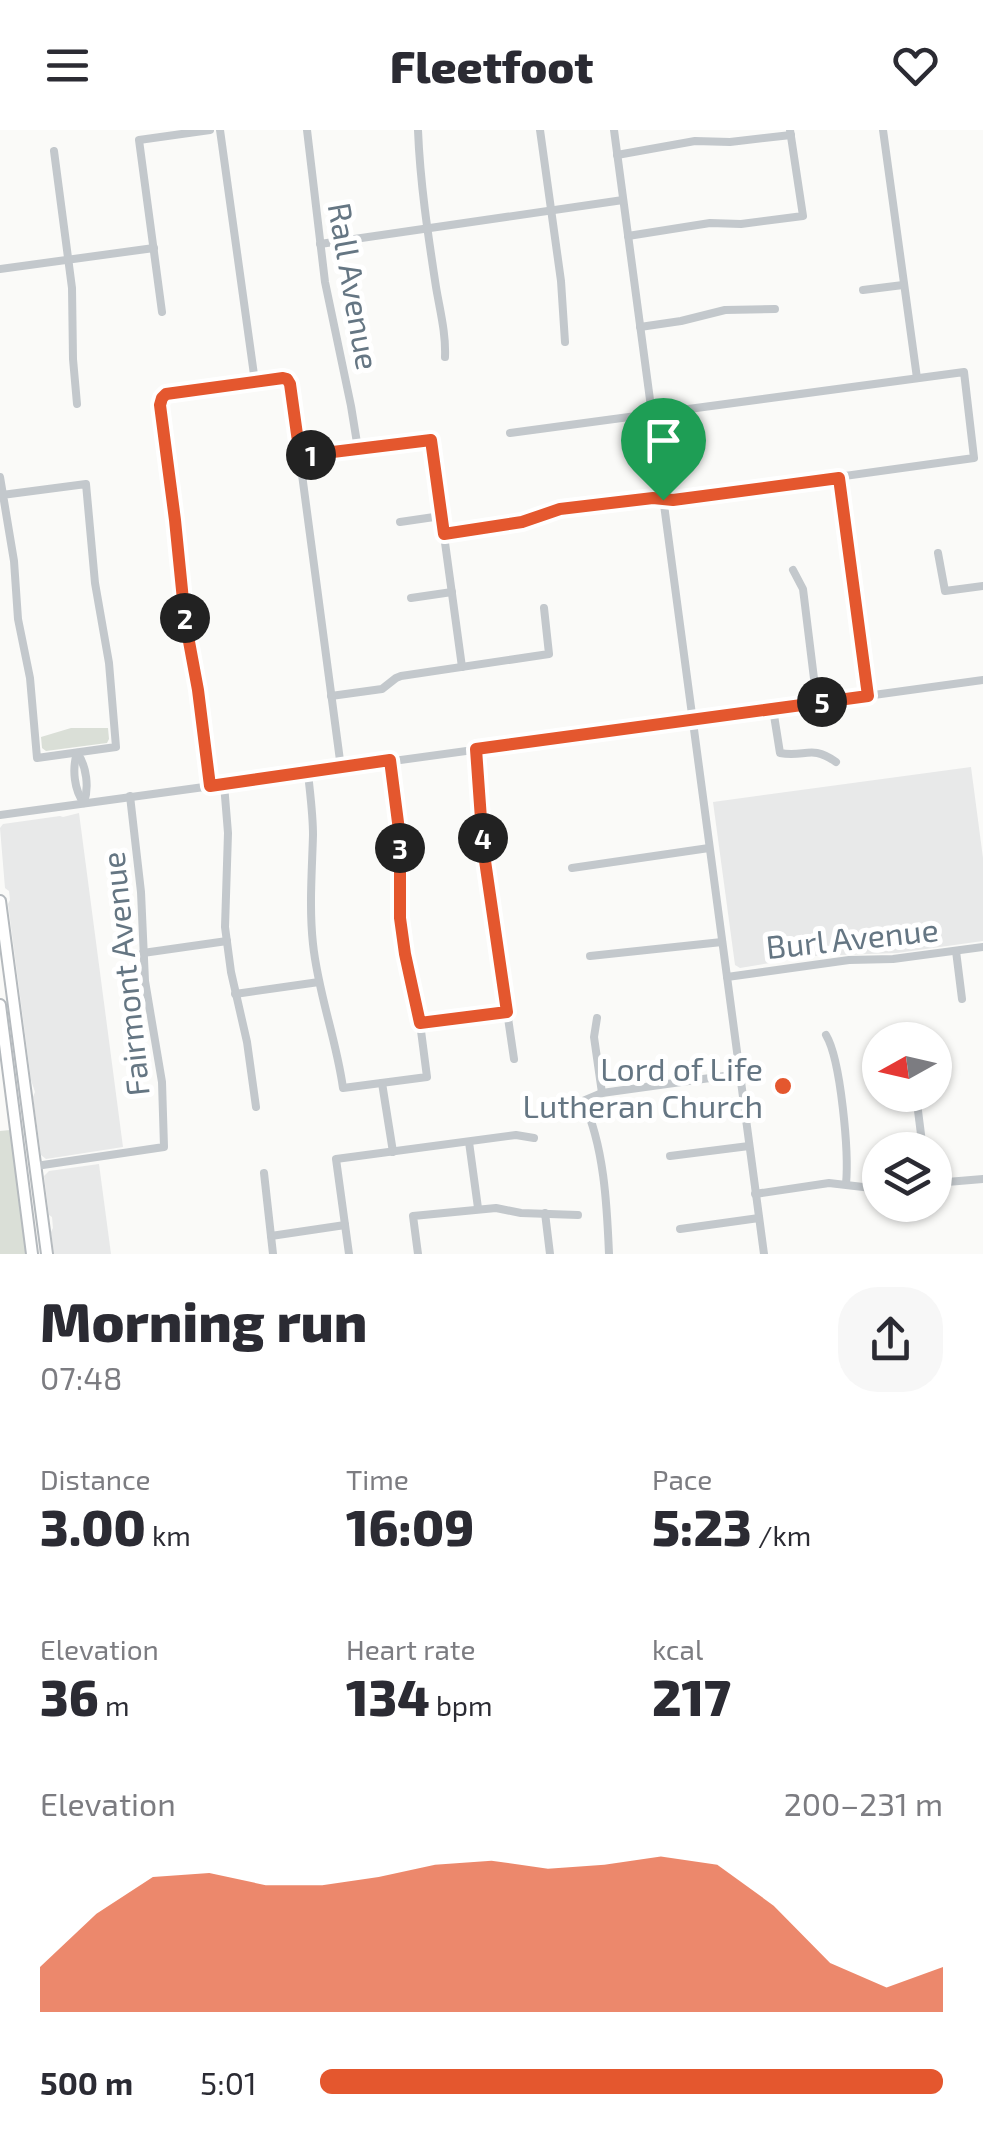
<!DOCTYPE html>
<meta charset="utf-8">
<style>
:root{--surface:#fff;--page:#f7f7f7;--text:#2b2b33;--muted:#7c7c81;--accent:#e4572e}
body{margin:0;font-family:"Exo 2",sans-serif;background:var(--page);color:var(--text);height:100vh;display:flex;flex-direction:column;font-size:38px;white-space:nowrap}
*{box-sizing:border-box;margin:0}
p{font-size:32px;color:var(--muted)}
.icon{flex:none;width:55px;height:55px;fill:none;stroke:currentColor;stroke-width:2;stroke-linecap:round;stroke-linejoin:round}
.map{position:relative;height:1124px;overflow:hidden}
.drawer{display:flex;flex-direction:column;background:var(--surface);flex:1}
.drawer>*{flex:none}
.needle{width:65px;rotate:262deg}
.fabs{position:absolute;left:862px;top:892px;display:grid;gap:20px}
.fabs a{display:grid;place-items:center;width:90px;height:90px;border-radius:50%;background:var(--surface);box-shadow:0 2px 8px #0004;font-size:50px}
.pin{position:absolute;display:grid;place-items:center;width:85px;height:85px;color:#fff;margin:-102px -42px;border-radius:50% 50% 50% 0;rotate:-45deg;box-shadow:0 0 10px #0007}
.pin .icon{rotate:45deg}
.km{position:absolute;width:50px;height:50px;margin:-25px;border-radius:50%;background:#222;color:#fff;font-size:28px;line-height:50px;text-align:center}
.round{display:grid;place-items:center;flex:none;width:105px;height:105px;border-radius:40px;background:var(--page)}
.headline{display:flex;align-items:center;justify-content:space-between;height:170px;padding:0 40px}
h1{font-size:55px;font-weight:800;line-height:75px}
.figures{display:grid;grid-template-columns:repeat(3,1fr);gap:15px;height:170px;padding:10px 40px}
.figures div{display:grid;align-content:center}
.figures b{font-size:50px;font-weight:800}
.figures small{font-size:28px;font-weight:400}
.figures p{font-size:28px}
.chart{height:280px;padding:20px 40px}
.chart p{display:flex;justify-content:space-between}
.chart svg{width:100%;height:180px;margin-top:10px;fill:var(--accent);opacity:.7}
ul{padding:0 40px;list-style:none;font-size:32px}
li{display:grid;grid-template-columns:160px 120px 1fr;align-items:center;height:75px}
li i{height:25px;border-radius:12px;background:var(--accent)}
header{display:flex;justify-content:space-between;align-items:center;height:130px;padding:0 40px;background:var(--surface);font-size:45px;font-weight:800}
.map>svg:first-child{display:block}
</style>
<header><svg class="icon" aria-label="menu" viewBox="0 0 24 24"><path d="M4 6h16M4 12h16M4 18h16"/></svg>Fleetfoot<svg class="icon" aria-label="heart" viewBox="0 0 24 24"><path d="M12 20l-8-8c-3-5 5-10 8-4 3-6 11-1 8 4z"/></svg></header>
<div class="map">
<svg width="983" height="1124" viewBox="0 0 983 1124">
<rect width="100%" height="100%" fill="#fafaf8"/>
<g fill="#e8e9e9">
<path d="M971,637L983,728V811L897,823L811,826L740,838L735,835L713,672Z"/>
<path d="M79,683L123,1017L46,1029L41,1025L33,967L35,962L31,950L8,774L10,770L9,761L5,758L0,698L3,694L60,686L63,687Z"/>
<path d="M99,1034L111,1124H54L51,1102L53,1098L52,1087L49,1085L44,1046L49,1041Z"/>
</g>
<g fill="#dadfd7">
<path d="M71,598H108L109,609L107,613L46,621L42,618L41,607Z"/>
<path d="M10,1000L26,1124H0V1001Z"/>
</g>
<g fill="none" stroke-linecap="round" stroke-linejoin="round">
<defs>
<g id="major">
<path d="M0,771L47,1124"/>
<path d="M0,875L32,1124"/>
</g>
</defs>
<use href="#major" stroke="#b5babe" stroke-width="14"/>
<g stroke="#c3c8cc" stroke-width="8">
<path d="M220,0L255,252"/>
<path d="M307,0L325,152L351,276L358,319"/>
<path d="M418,0C420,52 428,105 436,157C440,181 446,203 445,227"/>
<path d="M540,0L561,151L565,212"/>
<path d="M614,0L764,1124"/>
<path d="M883,0L917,248"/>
<path d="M54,21L72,158L73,229L77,274"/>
<path d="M617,25L695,11L730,12L791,5"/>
<path d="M628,106L710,93L741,94L803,86L790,0"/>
<path d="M320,114L623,70"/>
<path d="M0,139L154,118"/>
<path d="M863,160L903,155"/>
<path d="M162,182L139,10L210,0"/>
<path d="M640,197L681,191L725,180L775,179"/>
<path d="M300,326L431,310L462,537"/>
<path d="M0,347L14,431L18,489L30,548L37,628L116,617L109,533L95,453L86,354L2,365"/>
<path d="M839,348L868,566"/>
<path d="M400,392L441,386"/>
<path d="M444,405L522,392L560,379L653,369L673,370L974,328L964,242L510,303"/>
<path d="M938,423L945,461L983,456"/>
<path d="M793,440L803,459L817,573"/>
<path d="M411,468L452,462"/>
<path d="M331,566L382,559L396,548L401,546L549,524L544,478"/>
<path d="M773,579L780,623C805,628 811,614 836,632"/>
<path d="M476,619L483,717L514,929"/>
<path d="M77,623C72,639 74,660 84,673"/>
<path d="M77,623C87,636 89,658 84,673"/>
<path d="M308,643C310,663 313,684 313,705C312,741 309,777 313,814C318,863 336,908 343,958L427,947L420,893L405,825L400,789V708L390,630"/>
<path d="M224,654L228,703L225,797L231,842L247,912L256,977"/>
<path d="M210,656L185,490L175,391L159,275L161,267L167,264L283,248L287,249L290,254L341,638"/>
<path d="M0,685L983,550"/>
<path d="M572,738L709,718"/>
<path d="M956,821L962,869"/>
<path d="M143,823L227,811"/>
<path d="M590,826L722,812"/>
<path d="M727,847L849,830L893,829L983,817"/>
<path d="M235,864L319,852"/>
<path d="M597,888L594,907L602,963"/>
<path d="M420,893L507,882"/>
<path d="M908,899L909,910"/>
<path d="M826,905C841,930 849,1023 846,1054"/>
<path d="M382,953L393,1022"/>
<path d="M916,965L923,1020"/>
<path d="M469,1012L478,1078"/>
<path d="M670,1026L749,1016"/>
<path d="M36,1036L164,1017L162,952L145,851L141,762L130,666"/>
<path d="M264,1043L273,1124"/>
<path d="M935,1053L983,1049"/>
<path d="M755,1064L829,1053L880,1059"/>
<path d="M545,1083L550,1124"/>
<path d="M680,1099L759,1088"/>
<path d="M271,1106L345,1095"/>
<path d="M349,1124L336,1029L516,1005L534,1008"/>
<path d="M418,1124L413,1086L496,1078L521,1083L578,1085"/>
<path d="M609,1124C607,1075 604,1015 583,971L602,963L739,944"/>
</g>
<use href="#major" stroke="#fff" stroke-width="10"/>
</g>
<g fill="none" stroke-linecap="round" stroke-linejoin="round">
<defs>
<path id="route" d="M283,248L287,249L290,254L300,326L431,310L444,404L522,392L560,379L653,368L673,370L839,348L868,566L476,619L483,717L507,882L420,893L405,824L400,788V708L390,630L210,656L198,560L185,490L175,390L160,275L162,268L166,264Z"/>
</defs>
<use href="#route" stroke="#fff" stroke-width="20"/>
<use href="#route" stroke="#e4572e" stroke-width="12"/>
</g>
<circle fill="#e4572e" stroke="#fff" stroke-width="4" cx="783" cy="956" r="10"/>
<g text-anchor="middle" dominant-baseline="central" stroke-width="10" stroke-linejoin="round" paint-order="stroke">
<g font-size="32" fill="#657683" stroke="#fff">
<text transform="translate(355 156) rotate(80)">Rall Avenue</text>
<text transform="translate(852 807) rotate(-6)">Burl Avenue</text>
<text transform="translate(124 844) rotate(-96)">Fairmont Avenue</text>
</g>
<g font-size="32" fill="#657683" stroke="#fff" text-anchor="end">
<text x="763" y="938">Lord of Life<tspan x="763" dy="37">Lutheran Church</tspan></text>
</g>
</g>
</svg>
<div class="fabs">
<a><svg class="needle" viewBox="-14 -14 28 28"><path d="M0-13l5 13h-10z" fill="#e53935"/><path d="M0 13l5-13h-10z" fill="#7c7c81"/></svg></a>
<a><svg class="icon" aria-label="layers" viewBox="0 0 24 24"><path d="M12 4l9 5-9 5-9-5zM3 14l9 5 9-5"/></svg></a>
</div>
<div class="pin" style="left:663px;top:370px;background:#1e9e55"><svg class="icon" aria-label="arrive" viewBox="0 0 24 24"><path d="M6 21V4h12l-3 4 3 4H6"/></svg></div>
<b class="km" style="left:311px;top:325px">1</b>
<b class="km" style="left:185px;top:488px">2</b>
<b class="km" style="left:400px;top:718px">3</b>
<b class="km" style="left:483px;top:708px">4</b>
<b class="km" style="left:822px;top:572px">5</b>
</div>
<section class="drawer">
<div class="headline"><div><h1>Morning run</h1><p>07:48</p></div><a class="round"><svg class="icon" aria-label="share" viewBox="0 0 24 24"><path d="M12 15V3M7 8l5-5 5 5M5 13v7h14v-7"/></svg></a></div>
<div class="figures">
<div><p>Distance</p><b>3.00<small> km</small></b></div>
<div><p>Time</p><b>16:09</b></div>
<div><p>Pace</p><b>5:23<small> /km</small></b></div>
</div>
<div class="figures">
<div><p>Elevation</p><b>36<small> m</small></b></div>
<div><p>Heart rate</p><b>134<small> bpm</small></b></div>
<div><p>kcal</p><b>217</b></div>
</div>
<div class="chart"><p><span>Elevation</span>200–231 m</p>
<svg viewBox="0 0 160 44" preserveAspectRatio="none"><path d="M0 44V33L10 20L20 11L30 10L40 13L50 13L60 11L70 8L80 7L90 9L100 8L110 6L120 8L130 18L140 32L150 38L160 33V44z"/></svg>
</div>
<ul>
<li><b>500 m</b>5:01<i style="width:100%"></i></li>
</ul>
</section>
